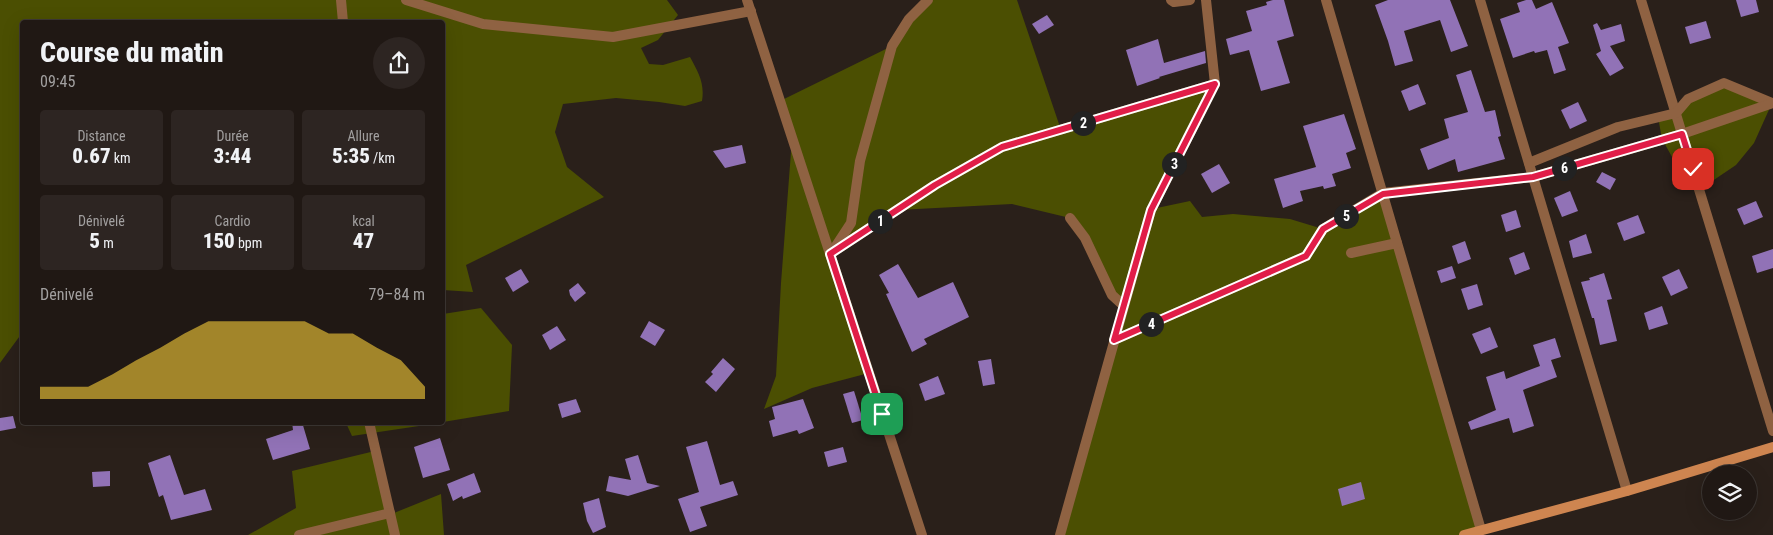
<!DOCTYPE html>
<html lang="fr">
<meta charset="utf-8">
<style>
:root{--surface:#201814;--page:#2d2522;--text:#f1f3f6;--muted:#a2a0a0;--line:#3d3734;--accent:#d9b434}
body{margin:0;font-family:"Roboto Condensed",sans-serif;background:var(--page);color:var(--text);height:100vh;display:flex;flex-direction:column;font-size:19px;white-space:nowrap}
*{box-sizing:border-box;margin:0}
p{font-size:16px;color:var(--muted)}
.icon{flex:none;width:28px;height:28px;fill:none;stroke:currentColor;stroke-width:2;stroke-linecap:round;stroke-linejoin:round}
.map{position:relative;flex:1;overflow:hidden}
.sheet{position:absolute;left:20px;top:20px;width:425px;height:405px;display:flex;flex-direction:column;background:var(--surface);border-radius:5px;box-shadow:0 5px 20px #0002,0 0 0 1px var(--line)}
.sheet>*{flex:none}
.tools{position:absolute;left:1702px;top:465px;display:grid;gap:10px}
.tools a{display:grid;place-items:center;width:55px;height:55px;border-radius:50%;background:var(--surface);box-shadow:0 5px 20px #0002,0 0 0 1px var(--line);font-size:25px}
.pin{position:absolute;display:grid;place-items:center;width:42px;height:42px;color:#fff;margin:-21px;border-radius:10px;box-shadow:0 2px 8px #0006}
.km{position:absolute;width:25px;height:25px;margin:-12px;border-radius:50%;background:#222;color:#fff;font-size:14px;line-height:25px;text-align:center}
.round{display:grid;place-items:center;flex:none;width:52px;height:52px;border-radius:26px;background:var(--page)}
.summary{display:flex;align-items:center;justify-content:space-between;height:85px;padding:0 20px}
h1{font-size:28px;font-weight:800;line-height:38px}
.metrics{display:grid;grid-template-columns:repeat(3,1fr);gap:8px;height:85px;padding:5px 20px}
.metrics div{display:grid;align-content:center;border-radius:5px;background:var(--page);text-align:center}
.metrics b{font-size:21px;font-weight:800}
.metrics small{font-size:14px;font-weight:400}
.metrics p{font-size:14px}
.chart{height:140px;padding:10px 20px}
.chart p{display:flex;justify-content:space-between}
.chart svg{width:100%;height:90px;margin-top:5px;fill:var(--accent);opacity:.7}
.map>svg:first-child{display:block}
</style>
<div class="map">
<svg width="1773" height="535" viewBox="0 0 1773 535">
<rect width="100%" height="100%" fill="#2a201a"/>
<g fill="#4b4f02">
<path d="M0,0H667L678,15L658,40L641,48L649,64L663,65L690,57C698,72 705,83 702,101L685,106L659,102L616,98L563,104L555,132L567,167L604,197L466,265L473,292L443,290L442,22H22V333L0,363Z"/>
<path d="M928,0H1017L1061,130L1215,84L1152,209L1190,201L1202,217L1233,214L1290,219L1323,229L1383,193L1481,530L1464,535H1060L1124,306L1070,218L1012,204L898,210L830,254L869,373L812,388L764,409L776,376L781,283L792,139L780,101L892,46Z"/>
<path d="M1724,83L1772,103L1754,143L1736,165L1699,190L1693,169L1676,164L1662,139L1658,117L1688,99Z"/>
<path d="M481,308L512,345L509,411L443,422V314Z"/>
<path d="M346,423H439L352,436Z"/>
<path d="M379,450L389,515L441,494L444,535H248L296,508L292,471Z"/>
</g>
<g fill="#9172b6">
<path d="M1273,0H1284L1294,36L1277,41L1290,83L1261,91L1249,50L1230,55L1226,39L1252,31L1246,11L1267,5L1266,2Z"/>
<path d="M1388,0H1450L1468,46L1451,52L1440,20L1404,31L1413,61L1395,66L1388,41L1375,5Z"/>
<path d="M1526,0H1532L1536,9L1552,2L1569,43L1558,47L1566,70L1554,74L1547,50L1535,53L1534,51L1513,58L1500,19L1520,12L1517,3Z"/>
<path d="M1736,0H1756L1759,12L1741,17Z"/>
<path d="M1047,15L1054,25L1039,34L1032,24Z"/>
<path d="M1706,21L1711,38L1690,44L1685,27Z"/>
<path d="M1597,23L1601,30L1621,24L1625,41L1610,46L1624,68L1610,76L1596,54L1601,51L1593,25Z"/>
<path d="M1158,39L1164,63L1205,51L1206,63L1159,77L1160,78L1137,86L1126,50Z"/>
<path d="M1471,70L1485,112L1495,110L1501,136L1498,137L1505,159L1458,172L1455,159L1428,170L1420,149L1449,138L1444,119L1468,112L1456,75Z"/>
<path d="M1418,84L1426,104L1409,111L1401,91Z"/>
<path d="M1578,102L1587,121L1570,129L1561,110Z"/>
<path d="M1344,114L1356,149L1346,153L1351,168L1332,174L1336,186L1324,189L1323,186L1300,191L1303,201L1283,208L1274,179L1316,167L1303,126Z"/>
<path d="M742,145L746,163L725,168L713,151Z"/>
<path d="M1219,164L1230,183L1212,193L1201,174Z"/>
<path d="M1602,172L1616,179L1610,190L1596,182Z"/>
<path d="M1570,191L1578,211L1562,217L1554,198Z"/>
<path d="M1756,201L1763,217L1744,225L1737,209Z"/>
<path d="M1516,210L1521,227L1506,232L1501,215Z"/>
<path d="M1638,215L1645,233L1624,241L1617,223Z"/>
<path d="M1586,234L1592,253L1573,258L1569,241Z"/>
<path d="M1465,241L1471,259L1458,264L1452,246Z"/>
<path d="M1773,249V268L1757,273L1752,256Z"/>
<path d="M1524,252L1530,269L1515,275L1509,258Z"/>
<path d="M898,264L918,298L953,282L969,317L924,339L927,344L912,352L886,294L889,293L879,275Z"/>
<path d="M1452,266L1456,278L1441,283L1437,271Z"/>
<path d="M521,269L529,282L513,292L505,278Z"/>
<path d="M1679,269L1688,288L1671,296L1662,277Z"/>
<path d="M1604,273L1612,299L1607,300L1617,341L1600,345L1594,318H1592L1581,282L1590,280L1589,278Z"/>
<path d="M578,283L586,293L575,302L570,295L569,290Z"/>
<path d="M1477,284L1483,305L1468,310L1461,289Z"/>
<path d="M1662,306L1668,324L1649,330L1644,313Z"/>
<path d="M649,321L665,330L655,346L640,337Z"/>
<path d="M557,326L566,340L550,350L542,335Z"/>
<path d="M1490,327L1498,347L1481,354L1472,334Z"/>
<path d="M1555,338L1561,357L1551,360L1557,377L1523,390L1534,426L1513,433L1509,418L1471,430L1468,422L1496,410L1486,377L1504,371L1506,379L1540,366L1533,345Z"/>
<path d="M723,358L735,369L716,392L705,382L713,374L711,372Z"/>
<path d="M991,359L995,384L983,386L978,361Z"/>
<path d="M938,376L945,394L925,401L919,384Z"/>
<path d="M854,391L863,420L852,423L843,394Z"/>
<path d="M576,399L581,412L562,418L558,404Z"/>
<path d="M803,399L814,428L799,434L797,430L773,437L769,421L775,419L772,407Z"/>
<path d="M13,416L16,428L0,431V418Z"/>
<path d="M292,422H302L310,449L273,460L266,439L293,430Z"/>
<path d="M440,438L450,470L423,478L414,447Z"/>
<path d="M707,441L720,485L733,481L738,495L700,507L707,526L690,532L678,499L699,492L686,447Z"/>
<path d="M843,447L847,462L828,467L824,452Z"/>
<path d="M170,455L184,495L205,489L212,510L171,520L163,495L159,497L148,463Z"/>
<path d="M638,455L647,483L660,486L628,496L606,491L609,476L631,480L625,459Z"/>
<path d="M110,471V486L93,487L92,472Z"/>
<path d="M474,473L481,492L463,499L462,496L453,501L447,484Z"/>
<path d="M1361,482L1365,499L1342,506L1338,489Z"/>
<path d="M599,498L606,527L593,533L587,521L583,503Z"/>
</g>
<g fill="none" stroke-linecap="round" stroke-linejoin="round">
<g stroke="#8f6242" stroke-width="10">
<path d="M341,0L343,22"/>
<path d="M406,0L483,24L613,37L751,11"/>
<path d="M747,0L922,535"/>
<path d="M1171,0L1174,2L1190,0"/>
<path d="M1326,0L1481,530"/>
<path d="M1480,0L1627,491"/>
<path d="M1641,0L1773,431"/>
<path d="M1529,163L1618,127L1676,113L1688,99L1724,83L1772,103"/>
<path d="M1070,218L1085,238L1112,295L1124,306"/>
<path d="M834,249L851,223L860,161L892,46L909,19L928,0"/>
<path d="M1351,253L1397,243"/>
<path d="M830,254L935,185L1002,147L1215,84"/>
<path d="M1114,340L1306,256L1323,229L1383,193L1533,177L1682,134L1773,103"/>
<path d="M369,422L395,535"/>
<path d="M299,535L390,513"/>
<path d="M1060,535L1151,210L1215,84L1206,0"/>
</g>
<path stroke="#ce8550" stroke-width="10" d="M1464,535L1627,491L1773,447"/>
</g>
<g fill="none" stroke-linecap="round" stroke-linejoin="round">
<defs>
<path id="route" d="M882,414L830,254L935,185L1002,147L1215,84L1151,210L1114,340L1306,256L1323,229L1383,194L1533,177L1682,134L1693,169"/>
</defs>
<use href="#route" stroke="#fff" stroke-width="10"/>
<use href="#route" stroke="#e11d48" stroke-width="6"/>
</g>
</svg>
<div class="tools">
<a><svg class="icon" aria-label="layers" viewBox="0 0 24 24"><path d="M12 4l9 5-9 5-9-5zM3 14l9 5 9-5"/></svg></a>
</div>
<div class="pin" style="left:882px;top:414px;background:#1e9e55"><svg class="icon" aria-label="arrive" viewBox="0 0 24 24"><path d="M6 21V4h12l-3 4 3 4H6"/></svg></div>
<div class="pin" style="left:1693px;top:169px;background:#d93025"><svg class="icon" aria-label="check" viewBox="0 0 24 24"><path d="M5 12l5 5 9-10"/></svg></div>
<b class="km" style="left:880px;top:221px">1</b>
<b class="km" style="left:1083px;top:123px">2</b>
<b class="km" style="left:1174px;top:164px">3</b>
<b class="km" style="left:1151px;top:324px">4</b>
<b class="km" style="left:1346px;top:216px">5</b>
<b class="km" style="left:1564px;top:168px">6</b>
<section class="sheet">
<div class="summary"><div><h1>Course du matin</h1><p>09:45</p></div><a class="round"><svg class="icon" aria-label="share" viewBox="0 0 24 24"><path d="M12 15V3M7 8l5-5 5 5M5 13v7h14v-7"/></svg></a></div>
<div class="metrics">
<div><p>Distance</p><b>0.67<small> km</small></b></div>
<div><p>Durée</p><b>3:44</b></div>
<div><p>Allure</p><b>5:35<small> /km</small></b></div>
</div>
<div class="metrics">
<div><p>Dénivelé</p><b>5<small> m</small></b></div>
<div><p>Cardio</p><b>150<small> bpm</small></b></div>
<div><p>kcal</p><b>47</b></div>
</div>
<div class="chart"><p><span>Dénivelé</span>79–84 m</p>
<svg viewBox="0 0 160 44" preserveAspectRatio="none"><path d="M0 44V38L10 38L20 38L30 32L40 25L50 19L60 12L70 6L80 6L90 6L100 6L110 6L120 12L130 12L140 19L150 25L160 38V44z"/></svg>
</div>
</section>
</div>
